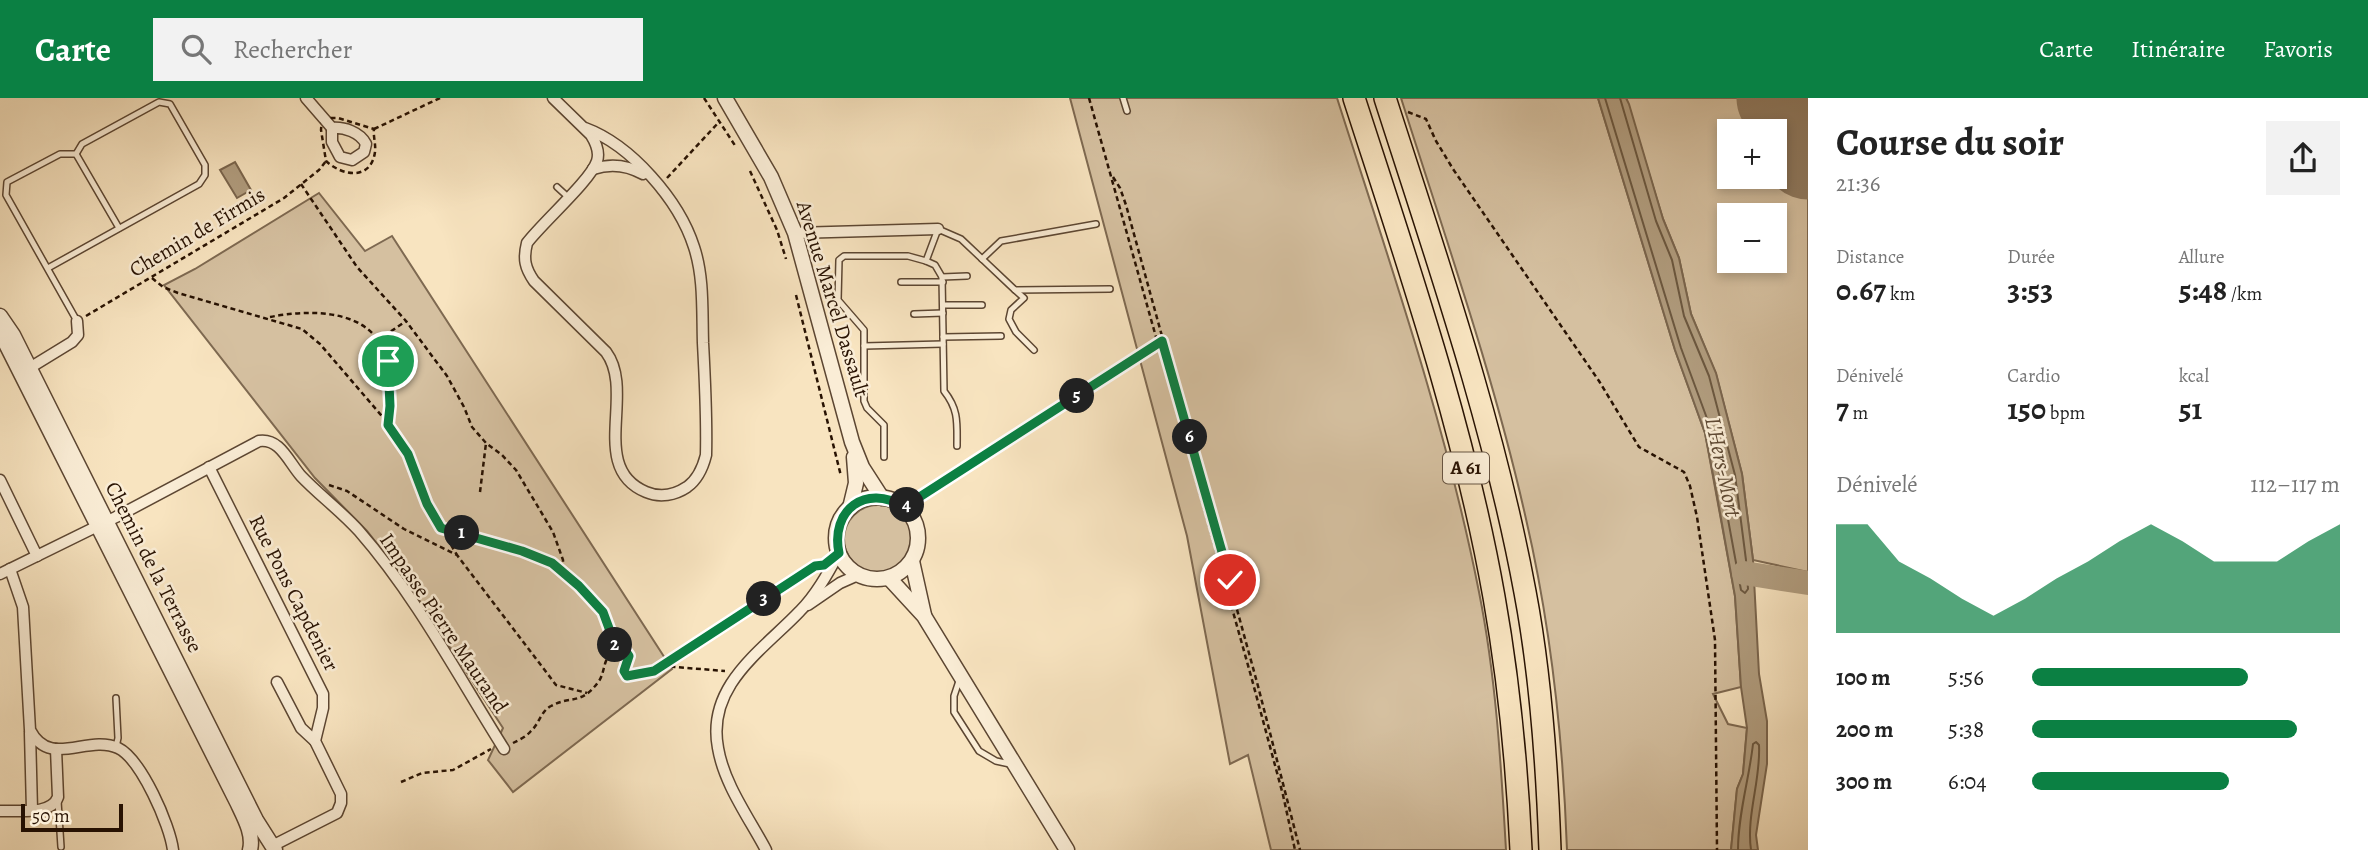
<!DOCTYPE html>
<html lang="fr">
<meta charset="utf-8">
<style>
:root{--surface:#fff;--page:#f2f2f2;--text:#222;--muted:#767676;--accent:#0b8043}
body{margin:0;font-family:Alegreya,serif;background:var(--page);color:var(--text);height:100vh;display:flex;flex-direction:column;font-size:26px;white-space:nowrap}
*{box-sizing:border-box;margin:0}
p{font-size:23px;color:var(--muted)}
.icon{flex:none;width:38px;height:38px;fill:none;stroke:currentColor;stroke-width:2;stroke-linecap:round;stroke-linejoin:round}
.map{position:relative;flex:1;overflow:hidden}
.sheet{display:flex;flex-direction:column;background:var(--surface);width:560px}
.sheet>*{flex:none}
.controls{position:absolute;left:1717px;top:21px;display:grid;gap:14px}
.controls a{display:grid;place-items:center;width:70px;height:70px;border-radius:0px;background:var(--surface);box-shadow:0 4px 10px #0003;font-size:35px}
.scale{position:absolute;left:21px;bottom:18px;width:102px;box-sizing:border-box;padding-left:7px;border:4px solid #281202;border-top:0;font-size:19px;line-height:24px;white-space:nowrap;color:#281202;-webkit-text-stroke:5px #faedd6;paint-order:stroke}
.pin{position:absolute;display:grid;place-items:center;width:60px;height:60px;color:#fff;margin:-30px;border:4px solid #fff;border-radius:50%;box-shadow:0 2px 7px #0007}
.km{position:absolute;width:35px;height:35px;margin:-18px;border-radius:50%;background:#222;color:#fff;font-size:19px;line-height:35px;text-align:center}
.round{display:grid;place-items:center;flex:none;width:74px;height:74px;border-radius:0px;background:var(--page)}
.summary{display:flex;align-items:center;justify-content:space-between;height:119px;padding:0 28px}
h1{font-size:38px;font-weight:600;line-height:52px}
.stats{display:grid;grid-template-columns:repeat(3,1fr);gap:10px;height:119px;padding:7px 28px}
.stats div{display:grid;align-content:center}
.stats b{font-size:30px;font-weight:600}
.stats small{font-size:19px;font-weight:400}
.stats p{font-size:19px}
.chart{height:196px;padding:14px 28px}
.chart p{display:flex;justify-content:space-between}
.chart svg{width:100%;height:126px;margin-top:7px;fill:var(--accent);opacity:.7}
ul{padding:0 28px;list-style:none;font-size:23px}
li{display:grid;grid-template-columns:112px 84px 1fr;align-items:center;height:52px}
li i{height:18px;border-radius:9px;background:var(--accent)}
header{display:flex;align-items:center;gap:42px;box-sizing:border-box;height:98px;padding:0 35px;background:var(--accent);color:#fff}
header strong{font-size:33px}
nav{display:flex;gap:38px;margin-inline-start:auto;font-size:24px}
.search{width:490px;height:63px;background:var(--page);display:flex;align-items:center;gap:18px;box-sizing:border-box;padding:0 24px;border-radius:0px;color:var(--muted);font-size:26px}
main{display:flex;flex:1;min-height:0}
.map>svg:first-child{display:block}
</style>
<header>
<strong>Carte</strong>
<div class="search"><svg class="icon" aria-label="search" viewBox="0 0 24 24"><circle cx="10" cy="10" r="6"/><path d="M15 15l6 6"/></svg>Rechercher</div>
<nav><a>Carte</a><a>Itinéraire</a><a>Favoris</a></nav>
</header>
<main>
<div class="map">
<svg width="1808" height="752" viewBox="0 0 1808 752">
<rect width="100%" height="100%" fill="#f8e4c0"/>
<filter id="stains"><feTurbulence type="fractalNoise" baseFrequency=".00286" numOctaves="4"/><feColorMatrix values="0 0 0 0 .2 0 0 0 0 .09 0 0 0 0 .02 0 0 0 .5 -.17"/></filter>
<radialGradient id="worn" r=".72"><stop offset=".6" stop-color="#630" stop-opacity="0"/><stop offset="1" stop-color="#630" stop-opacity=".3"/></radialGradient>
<g fill="#d5c0a0" stroke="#7e6951" stroke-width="2" fill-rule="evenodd">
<path d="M1070,0H1337C1389,163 1446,326 1479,494C1496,579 1501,666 1506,752H1271L1248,657L1230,666L1187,438Z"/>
<path d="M1401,0H1598L1675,252L1705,335L1735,498L1741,589L1713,596L1728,626L1747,630L1743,676L1737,691L1731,752H1567C1563,641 1551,529 1526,421C1494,278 1445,139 1401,0Z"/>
<path d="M1626,0H1808V474L1753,462L1742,376L1716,276L1691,216L1679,160L1663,121ZM1729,33H1774V79H1729ZM1729,117H1774V163H1729Z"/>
<path d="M319,95L365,153L392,138L672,571L513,694L488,662L503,630L410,488L367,433L315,380L164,187L195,171Z"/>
<circle cx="878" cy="441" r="34"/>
</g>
<g fill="#b19d7f" stroke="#7a654d" stroke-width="2">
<path d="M1598,0H1626L1629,6L1663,121L1679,160L1691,216L1716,275L1742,376L1753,462L1759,576L1767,623V666L1756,737L1758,752H1731L1737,691L1743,676L1747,630L1741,589L1735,498L1715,387L1705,335L1675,252Z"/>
<path d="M235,64L251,92L237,100L220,72Z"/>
</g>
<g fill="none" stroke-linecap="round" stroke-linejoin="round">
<g stroke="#6c5840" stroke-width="2">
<path d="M1605,0L1681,250L1712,334L1741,492L1745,495L1748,491L1746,462L1735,377L1709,278L1684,218L1672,162L1656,123L1620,0"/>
<path d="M1738,752C1738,716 1749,682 1753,646L1756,644L1759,647C1761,682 1746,717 1751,752"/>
</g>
<path stroke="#b19d7f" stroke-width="24" d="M1744,475L1808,485"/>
<path stroke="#907b61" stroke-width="91" d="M1782,0L1808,56"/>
<defs>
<g id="service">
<path d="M1123,0L1127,13"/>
<path d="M76,56L119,130"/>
<path d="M557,89L568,99"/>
<path d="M982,161L1001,143L1096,126"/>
<path d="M926,163L935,167L942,179L944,293C959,312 957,325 957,348"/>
<path d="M48,170L199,86L205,77V67L170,6L159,4L82,46L76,56H60L7,84L6,97L77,223"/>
<path d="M942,179L967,178"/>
<path d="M901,184H943"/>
<path d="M1015,192L1024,200L1011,212L1009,221L1016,234L1034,252"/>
<path d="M943,207H982"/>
<path d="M914,216L943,215"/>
<path d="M943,239L1001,238"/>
<path d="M864,248L943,246"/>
<path d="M884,359V327L867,310L864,303V232L838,202L839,162L844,158H908L926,163L938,131L961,141L1015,192L1110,191"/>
<path d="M960,580L954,598V614L979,653L996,663L1010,666"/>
<path d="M116,600L118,640L116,649"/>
<path d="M58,703L61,749"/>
</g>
<g id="minor">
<path d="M306,0L332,30"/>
<path d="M553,0L591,37C596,45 600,54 597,63C591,82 542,125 527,145C523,161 525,170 534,183L606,254C636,294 588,370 646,394C660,400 675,397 687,389C697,382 703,369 706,357C707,320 705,282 703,245C702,213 704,179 694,149C679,102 631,47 585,30"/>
<path d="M332,30C344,29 360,34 366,46L364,54L352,62L340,59L332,44Z"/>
<path d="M593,71C611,65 627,67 643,76"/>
<path d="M795,135L938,131"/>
<path d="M23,274L72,244L78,237L77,223"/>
<path d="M209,369L323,596V610L315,643L341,696V705L337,715L274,747"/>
<path d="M0,382L37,458"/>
<path d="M10,471L23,509L30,632C50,671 87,636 118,650C141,661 170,727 173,752"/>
<path d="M0,476L116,419L259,343C280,340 288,363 301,378C319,397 341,413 359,433C416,498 458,578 504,651"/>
<path d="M808,507L840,485L858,477"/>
<path d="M277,584L301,630L315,643"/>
<path d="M30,635L32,712"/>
<path d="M0,713C17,712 51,718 58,699L56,651"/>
<path d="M766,752C749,720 724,686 718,650C706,587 763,552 800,513C816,497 828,475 839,455"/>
</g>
<g id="tertiary">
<path d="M725,0L771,79L795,135L852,344L862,369L882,400"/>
<path d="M0,218L13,237L256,722L275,752"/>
<path d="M0,234L237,704C244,719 254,736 250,752"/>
<circle cx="877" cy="440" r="41"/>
<path d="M850,410L856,385L854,359"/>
<path d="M912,463L924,517"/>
<path d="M889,480L924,518L1067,752"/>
</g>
<g id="motorway">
<path d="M1354,0C1407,164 1464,329 1494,499C1509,583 1517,667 1521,752"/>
<path d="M1385,0C1437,162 1494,326 1525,494C1541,578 1547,666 1550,752"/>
</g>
</defs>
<use href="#service" stroke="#5c4632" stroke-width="8"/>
<use href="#minor" stroke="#5c4632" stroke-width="13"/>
<use href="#tertiary" stroke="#5c4632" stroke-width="17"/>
<use href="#motorway" stroke="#281202" stroke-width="24"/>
<g stroke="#281202" stroke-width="2.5" stroke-dasharray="5 3.5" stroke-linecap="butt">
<path d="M704,0L736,49"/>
<path d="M1089,0L1251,578L1283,697L1295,752"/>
<path d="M1408,14L1426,21L1436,43L1453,71L1599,283L1639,349L1684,374L1690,388L1697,419L1715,542L1717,752"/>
<path d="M322,20H338L374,31C373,38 376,46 375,54C371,83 342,78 326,63L321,32Z"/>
<path d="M374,31L440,0"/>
<path d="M750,73L777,132L786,161"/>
<path d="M1113,79L1120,90L1126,107L1258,588L1300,752"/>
<path d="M667,80L719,24"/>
<path d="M301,86L357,169L406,223L447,278L464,309L472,329L486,345L502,357L516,372L553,434L563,462V474"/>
<path d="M152,180L163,189L178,195L302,231L320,246L387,324L408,356L427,406L457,457"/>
<path d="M796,197L841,378"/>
<path d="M86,218L284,100L319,72L326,63"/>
<path d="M270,219C311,211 373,210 387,261C391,276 390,311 389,327"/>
<path d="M377,243L406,223"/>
<path d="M329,387L347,393L404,431L457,457L556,587L587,595"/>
<path d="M480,394L486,345"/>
<path d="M904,409L1157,246"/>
<path d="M441,430L522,453L552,465L579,488L602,514L617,552"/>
<path d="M662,568L725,573"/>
<path d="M513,645C519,642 526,639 531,633C539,626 541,613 551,608C571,597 581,608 599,583C605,574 603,562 612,554L621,552L627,555L629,562L624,574L627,578L654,573L819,467"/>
<path d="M401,684L422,675L453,672L491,651"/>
</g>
<use href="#service" stroke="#faedd6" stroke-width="5"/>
<use href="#minor" stroke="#faedd6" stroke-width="10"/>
<use href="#tertiary" stroke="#faedd6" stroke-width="14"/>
<use href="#motorway" stroke="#f8e4c0" stroke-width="21"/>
</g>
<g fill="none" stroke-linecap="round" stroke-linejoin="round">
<defs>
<path id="route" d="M388,263L390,308L388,327L408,356L427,406L441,430L522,453L552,465L579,488L603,514L617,552H625L629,558L624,573L627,578L654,573L815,468L824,467L839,455C830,412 866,385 904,409L1162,243L1230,482"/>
</defs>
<use href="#route" stroke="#fff" stroke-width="14"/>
<use href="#route" stroke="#0b8043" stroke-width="9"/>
</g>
<g text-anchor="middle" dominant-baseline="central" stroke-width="5" stroke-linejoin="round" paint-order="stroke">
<rect fill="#faedd6" stroke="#675442" stroke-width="2" x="1443" y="354.5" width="46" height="31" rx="5"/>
<g font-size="19" font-weight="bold" fill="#281202">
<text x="1466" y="370">A 61</text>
</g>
<g font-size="21" fill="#281202" stroke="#faedd6">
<text transform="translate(197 134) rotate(-31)">Chemin de Firmis</text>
<text transform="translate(833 201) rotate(73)">Avenue Marcel Dassault</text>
<text transform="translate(154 469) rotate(63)">Chemin de la Terrasse</text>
<text transform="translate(294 495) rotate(63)">Rue Pons Capdenier</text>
<text transform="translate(444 525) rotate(56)">Impasse Pierre Maurand</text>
</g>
<g font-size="23" font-style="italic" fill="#5f4a34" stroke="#faedd6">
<text transform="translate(1723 369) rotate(78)">L'Hers-Mort</text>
</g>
</g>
<rect width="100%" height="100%" filter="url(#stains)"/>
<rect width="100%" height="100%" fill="url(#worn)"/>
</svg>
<div class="controls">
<a>+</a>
<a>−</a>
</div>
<div class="scale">50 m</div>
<div class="pin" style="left:388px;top:263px;background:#1e9e55"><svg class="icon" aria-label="arrive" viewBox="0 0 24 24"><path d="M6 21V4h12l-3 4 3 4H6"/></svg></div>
<div class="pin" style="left:1230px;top:482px;background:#d93025"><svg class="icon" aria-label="check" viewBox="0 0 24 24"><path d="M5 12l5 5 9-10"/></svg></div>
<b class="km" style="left:462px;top:435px">1</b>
<b class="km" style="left:615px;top:547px">2</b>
<b class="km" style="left:764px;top:501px">3</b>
<b class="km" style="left:907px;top:407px">4</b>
<b class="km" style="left:1077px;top:298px">5</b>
<b class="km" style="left:1190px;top:339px">6</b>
</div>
<section class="sheet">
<div class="summary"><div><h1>Course du soir</h1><p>21:36</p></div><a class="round"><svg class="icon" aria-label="share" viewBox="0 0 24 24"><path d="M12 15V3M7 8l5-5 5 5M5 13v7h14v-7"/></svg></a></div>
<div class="stats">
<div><p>Distance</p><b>0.67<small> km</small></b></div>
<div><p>Durée</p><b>3:53</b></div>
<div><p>Allure</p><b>5:48<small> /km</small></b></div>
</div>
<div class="stats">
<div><p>Dénivelé</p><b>7<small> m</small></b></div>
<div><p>Cardio</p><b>150<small> bpm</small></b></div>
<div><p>kcal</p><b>51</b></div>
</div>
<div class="chart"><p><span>Dénivelé</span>112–117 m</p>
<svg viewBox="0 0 160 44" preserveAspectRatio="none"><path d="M0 44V6L10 6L20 19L30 25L40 32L50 38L60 32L70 25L80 19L90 12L100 6L110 12L120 19L130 19L140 19L150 12L160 6V44z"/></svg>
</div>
<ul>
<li><b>100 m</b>5:56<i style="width:70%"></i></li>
<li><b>200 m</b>5:38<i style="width:86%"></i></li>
<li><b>300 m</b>6:04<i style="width:64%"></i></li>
</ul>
</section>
</main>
